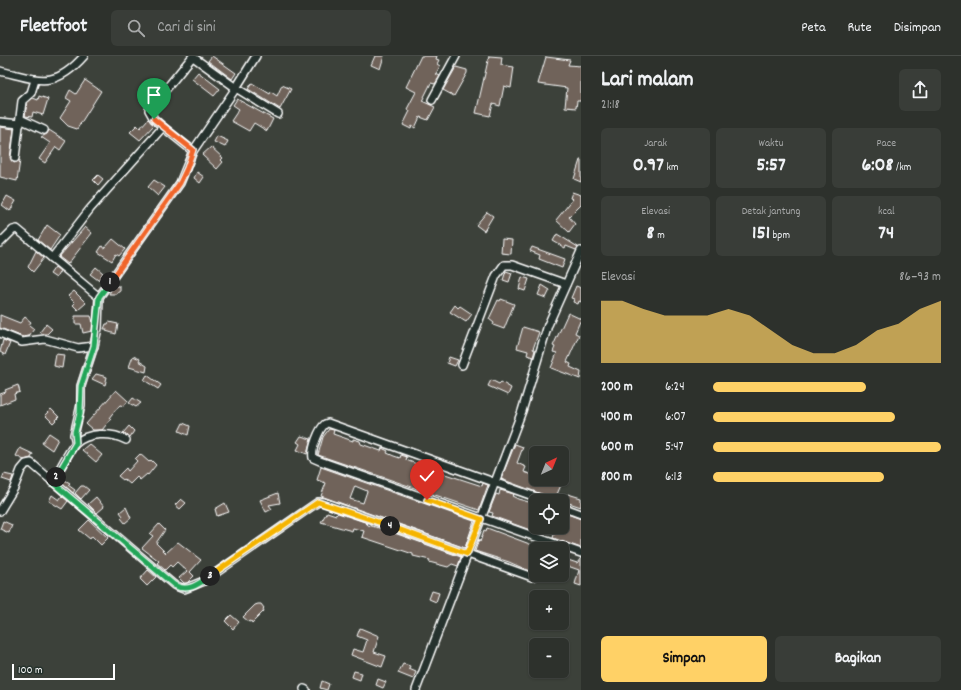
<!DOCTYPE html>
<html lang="id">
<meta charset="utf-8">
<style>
:root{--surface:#2d312c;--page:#393d38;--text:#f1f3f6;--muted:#a7a9a9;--line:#484c48;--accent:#ffd166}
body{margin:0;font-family:Dekko,sans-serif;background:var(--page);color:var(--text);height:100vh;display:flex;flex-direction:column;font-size:15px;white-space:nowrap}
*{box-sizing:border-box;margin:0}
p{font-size:13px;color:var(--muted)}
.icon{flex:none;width:22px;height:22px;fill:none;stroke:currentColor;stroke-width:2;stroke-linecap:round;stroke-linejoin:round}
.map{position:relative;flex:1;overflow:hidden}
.drawer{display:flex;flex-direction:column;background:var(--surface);width:380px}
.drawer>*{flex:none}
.needle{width:26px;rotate:43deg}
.buttons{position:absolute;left:529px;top:390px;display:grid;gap:8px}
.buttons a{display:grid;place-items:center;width:40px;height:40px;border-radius:6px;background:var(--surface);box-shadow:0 1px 3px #0004,0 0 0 1px var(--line);font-size:20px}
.scale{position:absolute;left:12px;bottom:10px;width:103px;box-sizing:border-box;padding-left:4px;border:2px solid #fff;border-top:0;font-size:11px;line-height:14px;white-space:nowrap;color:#fff;-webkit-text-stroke:3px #26332d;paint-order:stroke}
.pin{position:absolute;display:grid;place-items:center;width:34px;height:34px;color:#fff;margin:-41px -17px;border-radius:50% 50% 50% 0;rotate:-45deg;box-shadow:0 0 4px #0007}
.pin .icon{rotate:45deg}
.km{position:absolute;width:20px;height:20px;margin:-10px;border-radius:50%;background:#222;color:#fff;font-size:11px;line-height:20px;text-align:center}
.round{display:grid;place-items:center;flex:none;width:42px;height:42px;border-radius:6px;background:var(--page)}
.overview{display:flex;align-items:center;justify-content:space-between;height:68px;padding:0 20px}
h1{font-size:22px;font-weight:700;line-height:30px}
.stats{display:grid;grid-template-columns:repeat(3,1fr);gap:6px;height:68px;padding:4px 20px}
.stats div{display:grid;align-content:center;border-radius:6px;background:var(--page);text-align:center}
.stats b{font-size:20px;font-weight:700}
.stats small{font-size:11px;font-weight:400}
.stats p{font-size:11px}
.chart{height:112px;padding:8px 20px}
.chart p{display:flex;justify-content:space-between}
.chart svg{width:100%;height:72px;margin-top:4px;fill:var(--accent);opacity:.7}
.action{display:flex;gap:8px;margin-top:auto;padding:8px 20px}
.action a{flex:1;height:46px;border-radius:6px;background:var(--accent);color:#111;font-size:16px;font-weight:700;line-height:46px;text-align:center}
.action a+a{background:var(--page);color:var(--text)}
ul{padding:0 20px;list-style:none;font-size:13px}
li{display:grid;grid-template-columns:64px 48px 1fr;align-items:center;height:30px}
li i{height:10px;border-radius:5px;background:var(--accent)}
header{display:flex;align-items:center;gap:24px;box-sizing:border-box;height:56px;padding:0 20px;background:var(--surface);border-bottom:1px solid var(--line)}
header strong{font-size:19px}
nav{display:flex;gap:22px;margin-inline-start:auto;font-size:14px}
.search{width:280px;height:36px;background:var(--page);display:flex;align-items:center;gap:10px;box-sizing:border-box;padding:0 14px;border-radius:6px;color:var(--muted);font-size:15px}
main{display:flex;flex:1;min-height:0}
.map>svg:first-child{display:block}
</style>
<header>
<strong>Fleetfoot</strong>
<div class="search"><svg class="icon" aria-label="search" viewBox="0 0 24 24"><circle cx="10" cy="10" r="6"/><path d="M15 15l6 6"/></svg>Cari di sini</div>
<nav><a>Peta</a><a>Rute</a><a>Disimpan</a></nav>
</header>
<main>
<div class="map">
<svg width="581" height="634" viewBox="0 0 581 634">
<rect width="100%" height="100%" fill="#3c413a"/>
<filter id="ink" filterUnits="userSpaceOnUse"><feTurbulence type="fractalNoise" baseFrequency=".025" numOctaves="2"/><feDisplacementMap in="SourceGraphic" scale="8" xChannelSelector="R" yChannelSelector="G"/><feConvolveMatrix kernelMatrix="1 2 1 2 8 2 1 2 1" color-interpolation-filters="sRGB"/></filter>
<g filter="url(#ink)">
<g fill="#6f635a" stroke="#fff" fill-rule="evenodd">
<path d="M212,0L236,17L232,23L208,5Z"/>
<path d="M375,0H384L380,13L371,9Z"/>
<path d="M421,0H437L436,3L439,4L437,8L440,10L436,18L440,20L435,28L431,27L422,45L435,51L428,64L420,61L415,72L412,70L411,73L403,69L410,55L407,53L416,36L406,31Z"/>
<path d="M489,0L502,1L501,9L514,11L511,32L504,30L500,50L493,48L490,60L476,57Z"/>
<path d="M546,1L570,4L568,9L581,10V45H577L576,52L565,51L567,32L538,28Z"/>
<path d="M456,11L467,14V17L454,40L443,34Z"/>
<path d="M198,16L220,33L214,40L192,23Z"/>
<path d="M85,24L101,35L77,73L68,70L60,62L71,45L66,42L70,34L76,38Z"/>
<path d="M252,27L270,38L271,36L277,40L282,29L291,33L280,53L248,33Z"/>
<path d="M39,40L48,43L43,59L33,56L32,61L25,60L27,47L33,42L38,44Z"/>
<path d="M237,43L273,63L267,75L254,67L249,75L231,65L239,53L233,49Z"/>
<path d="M148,63L154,69L140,84L130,76L137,69L140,72Z"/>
<path d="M0,71L14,73L10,102L14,107L20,104L17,125L0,121Z"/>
<path d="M49,74L66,85L60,94L56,91L45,107L39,103L50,87L41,81L47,78Z"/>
<path d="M217,80L228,85L225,91L214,86Z"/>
<path d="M211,91L223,102L221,104L223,106L217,113L202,99Z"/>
<path d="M580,104H581V126L574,123Z"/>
<path d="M197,116L204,121L200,127L194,122Z"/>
<path d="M98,119L103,123L98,129L93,124Z"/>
<path d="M154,124L165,131L158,140L148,131Z"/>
<path d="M572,136L581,139V149L569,161L575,168L569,176L556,164L573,143L570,142Z"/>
<path d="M7,140L16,145L10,155L2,149Z"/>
<path d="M487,156L493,160L484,175L476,169Z"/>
<path d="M47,169L60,179L50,194L38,184Z"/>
<path d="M85,171L92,177L68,208L59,201Z"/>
<path d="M557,178L578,191L576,194L566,190L565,192L553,185Z"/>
<path d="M113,183L125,193L119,200L116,198L112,205L98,196L102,190L105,192Z"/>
<path d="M502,183L512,184L511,198L501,197Z"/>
<path d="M532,191L565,203L562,212L539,203L540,199L530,195Z"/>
<path d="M36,195L44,202L33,216L28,211Z"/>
<path d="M55,211L60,215L56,222L50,218Z"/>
<path d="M96,211L103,217L98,224L90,218Z"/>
<path d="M506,215L512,217L509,226L503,224Z"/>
<path d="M522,221L529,223L525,235L519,233Z"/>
<path d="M542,229L550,234L546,242L538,239Z"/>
<path d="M113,230H120V236H118L117,238H109Z"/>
<path d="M576,230L581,232V246L579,245L578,248L573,246L574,243L571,242Z"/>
<path d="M74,235L86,247L78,254L73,249L75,247L68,240Z"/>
<path d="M501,243L514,248L504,273L493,269L494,267L489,263L498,244L500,245Z"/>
<path d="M455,249L458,252L460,250L472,258L466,266L450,256Z"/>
<path d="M568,257L581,263L575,277L579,279L567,306L571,308L570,311L581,316L580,323L551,312L557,297L553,296L555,291L553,290Z"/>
<path d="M0,259L20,267L25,261L31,266L29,269L34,273L29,280L23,281L0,272Z"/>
<path d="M75,260H91L93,266L92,275L83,277L81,268H75Z"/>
<path d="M109,266L118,268L116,278L106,275L107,273H104L106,268H108Z"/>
<path d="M46,268L52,273L47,278H43L40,276Z"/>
<path d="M523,271L539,276L533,293L535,294L533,301L527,299L528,295L517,292Z"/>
<path d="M3,284L10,287L5,299L0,296Z"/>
<path d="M56,298L64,299L62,312L54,310Z"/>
<path d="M133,300L140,303L139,305L147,310L146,316L129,311Z"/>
<path d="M449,301L458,304L455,310L447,307Z"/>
<path d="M96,318L107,321L105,329L92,323Z"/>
<path d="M147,319L161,329L158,333L144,324Z"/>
<path d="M491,324L499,328L501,326L511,332L508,339L488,330Z"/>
<path d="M18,329L20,336L14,338L15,343L0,349V338L6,336L5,334Z"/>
<path d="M116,334L128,345L124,350L120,349L112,358L109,362L111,363L102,374H93L86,368Z"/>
<path d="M133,342L141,347L136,351L129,347Z"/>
<path d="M51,353L59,361L53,367L45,359Z"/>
<path d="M183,367L190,370L188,379L179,375Z"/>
<path d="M129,370L134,375L130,381L123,377Z"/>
<path d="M329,373L334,374L333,378L353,385V383L360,385L361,388L381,395L382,392L388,395L387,397L394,400L400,402L401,399L407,401L406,404L414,407L430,412L431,409L436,411L439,412L438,415L442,417L482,430L483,427L488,429L479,454L318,399L323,381Z"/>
<path d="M49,377L58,383L52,394L42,387Z"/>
<path d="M301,380L311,383L307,398L297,394L300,388L297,386Z"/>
<path d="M89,388L102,399L96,406L82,394Z"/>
<path d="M515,388L523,391L517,407L526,411L524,416L536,420V423H545L561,429L555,443L501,423Z"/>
<path d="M20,392L33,398L31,402L24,404L16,400Z"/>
<path d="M140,398L149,406L151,404L156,409L148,419L147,418L140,424L137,421L130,428L124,423L123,424L118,420L126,412L128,415L137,405L135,403Z"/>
<path d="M321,411L474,465L465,492L321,440L326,427L317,424ZM355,430L367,435L363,447L350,443Z"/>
<path d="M4,418L13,420L11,426L2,423Z"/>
<path d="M61,422L70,427L68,429L75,434L73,437L59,425Z"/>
<path d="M81,430H84L89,434L81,443L75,437Z"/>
<path d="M500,434L514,438L512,440L518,443L536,448V471H547L541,478L492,460L493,457L489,456L496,438L499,439Z"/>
<path d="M278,437L280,447L269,449L272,453L266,456L260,444Z"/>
<path d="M568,438L581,442V451L566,446Z"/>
<path d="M52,439L59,444L62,440L68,445L62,453L49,445Z"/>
<path d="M96,441L104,451L97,457L88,448Z"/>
<path d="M181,443L186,447L180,453L175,449Z"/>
<path d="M225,447L229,456L217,460L215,453Z"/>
<path d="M126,451L131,462L125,467L121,462L123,460L120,456Z"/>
<path d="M327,456L336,459L338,457L365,466L368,469L386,474L461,501L458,510L452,508L448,511L429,506L430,504L413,500V498L362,481L364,475L353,472L352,475L321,466Z"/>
<path d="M562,456L581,463V492L553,482L556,471H562Z"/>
<path d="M89,464L108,482L101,489L92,480L90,483L79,474Z"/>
<path d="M3,465L12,469L9,477L0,473Z"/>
<path d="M159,468L165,474L156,487L166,497L178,486L201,504L190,516L194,520L187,527H184L179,522L187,515L177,506L172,511L170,509L165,514L157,507L159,505L142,492L153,480L150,478Z"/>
<path d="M487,472L535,490L533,495L536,496V518L509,506L475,495L479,483L480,486L484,474L486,475Z"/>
<path d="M562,502L577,507L581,502V530L575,528L579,514L562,508Z"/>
<path d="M148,514L156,521L147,530L140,523Z"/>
<path d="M432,535L439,537L436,546L429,543Z"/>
<path d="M258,548H261L264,552L263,553L264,555L252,567L251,565L249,566L243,561L255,549Z"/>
<path d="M231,559L239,566L233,573L225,565Z"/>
<path d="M360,572L379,580L374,596L386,600L382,611L351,599L353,593L363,596L367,584L357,580Z"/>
<path d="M403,608L410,610L409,613L416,616L413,623L398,617Z"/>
<path d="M354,615L362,617L360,624L352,621Z"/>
<path d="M378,623L386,626L383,632L376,629Z"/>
<path d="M322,625L329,628L327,634L320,632Z"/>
</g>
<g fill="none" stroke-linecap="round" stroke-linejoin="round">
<defs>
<g id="minor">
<path d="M193,1L236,32L278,58"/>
<path d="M0,15C39,24 54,34 84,0"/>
<path d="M432,44L456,0"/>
<path d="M20,63L44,74"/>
<path d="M0,66L20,68"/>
<path d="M163,71L154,63L149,54L193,0"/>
<path d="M15,102L22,45L31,37L35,24"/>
<path d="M0,187L13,174L17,173L99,241"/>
<path d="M52,202L90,153L163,71L193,95"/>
<path d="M0,277L22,286L45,283L78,292L94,290"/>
<path d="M462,309L496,220L504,209H512L566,228"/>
<path d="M76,387L74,379L81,349V330L94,290L98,272L99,241L180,127L193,95L236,32L256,0"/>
<path d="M52,426C60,414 66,399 75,388C87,376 112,376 126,384"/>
<path d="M547,445L328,367L325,368C319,373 311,393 313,402L320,405L581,497"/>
<path d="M562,451L581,458"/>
<path d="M0,455L14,432L21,414L26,408L31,407L174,529L184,533L204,525L318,446H323L532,521"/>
<path d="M304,633L306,634"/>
<path d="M416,634L522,355L548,269L581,195"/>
</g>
</defs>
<use href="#minor" stroke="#fff" stroke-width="10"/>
<use href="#minor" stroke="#26332d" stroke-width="7"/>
</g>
</g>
<g fill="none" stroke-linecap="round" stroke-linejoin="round" filter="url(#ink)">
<defs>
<path id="split-1" d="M110,226L180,127L187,112L193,94L154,63"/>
<path id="split-2" d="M56,421L76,387L75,376L80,357L81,330L94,290L99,241L110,226"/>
<path id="split-3" d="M56,421L52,426L174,529C187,537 199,528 210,520"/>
<path id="split-4" d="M210,520L318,446L390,470"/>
<path id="split-5" d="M390,470L467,498L481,463L427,444"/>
</defs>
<use href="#split-1" stroke="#fff" stroke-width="8"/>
<use href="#split-2" stroke="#fff" stroke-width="8"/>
<use href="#split-3" stroke="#fff" stroke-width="8"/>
<use href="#split-4" stroke="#fff" stroke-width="8"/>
<use href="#split-5" stroke="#fff" stroke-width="8"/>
<use href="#split-1" stroke="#f0652b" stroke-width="5"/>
<use href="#split-2" stroke="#22a559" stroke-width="5"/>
<use href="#split-3" stroke="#22a559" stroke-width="5"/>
<use href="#split-4" stroke="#f5b400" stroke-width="5"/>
<use href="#split-5" stroke="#f5b400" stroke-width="5"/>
</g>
</svg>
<div class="buttons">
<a><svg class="needle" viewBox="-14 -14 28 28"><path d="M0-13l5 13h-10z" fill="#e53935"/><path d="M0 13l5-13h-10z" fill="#a7a9a9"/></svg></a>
<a><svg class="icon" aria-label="locate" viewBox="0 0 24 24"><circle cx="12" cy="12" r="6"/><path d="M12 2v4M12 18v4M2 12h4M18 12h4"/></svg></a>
<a><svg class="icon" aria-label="layers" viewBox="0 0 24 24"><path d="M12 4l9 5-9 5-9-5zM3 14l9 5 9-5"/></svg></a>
<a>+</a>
<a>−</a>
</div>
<div class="scale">100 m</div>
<div class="pin" style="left:154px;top:63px;background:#1e9e55"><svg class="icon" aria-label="arrive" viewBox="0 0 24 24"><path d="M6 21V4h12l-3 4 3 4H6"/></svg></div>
<div class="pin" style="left:427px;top:444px;background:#d93025"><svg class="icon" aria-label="check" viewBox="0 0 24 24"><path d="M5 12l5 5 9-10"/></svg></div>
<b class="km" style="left:110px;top:226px">1</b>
<b class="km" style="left:56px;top:421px">2</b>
<b class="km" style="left:210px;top:520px">3</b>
<b class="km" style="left:390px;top:470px">4</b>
</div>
<section class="drawer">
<div class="overview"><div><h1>Lari malam</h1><p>21:18</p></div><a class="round"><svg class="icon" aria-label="share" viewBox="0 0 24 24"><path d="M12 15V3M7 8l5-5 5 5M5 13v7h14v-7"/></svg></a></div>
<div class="stats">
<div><p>Jarak</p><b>0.97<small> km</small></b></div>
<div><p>Waktu</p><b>5:57</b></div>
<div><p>Pace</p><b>6:08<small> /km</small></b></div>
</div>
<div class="stats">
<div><p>Elevasi</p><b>8<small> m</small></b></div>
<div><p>Detak jantung</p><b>151<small> bpm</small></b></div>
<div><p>kcal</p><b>74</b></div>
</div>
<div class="chart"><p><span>Elevasi</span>86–93 m</p>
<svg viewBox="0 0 160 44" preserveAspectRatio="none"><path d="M0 44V6L10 6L20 11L30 15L40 15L50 15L60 11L70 15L80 24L90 33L100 38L110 38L120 33L130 24L140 20L150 11L160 6V44z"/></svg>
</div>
<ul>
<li><b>200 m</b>6:24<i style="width:67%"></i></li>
<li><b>400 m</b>6:07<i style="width:80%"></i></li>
<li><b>600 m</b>5:47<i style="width:100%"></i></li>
<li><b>800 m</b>6:13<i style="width:75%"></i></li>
</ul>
<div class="action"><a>Simpan</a><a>Bagikan</a></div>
</section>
</main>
